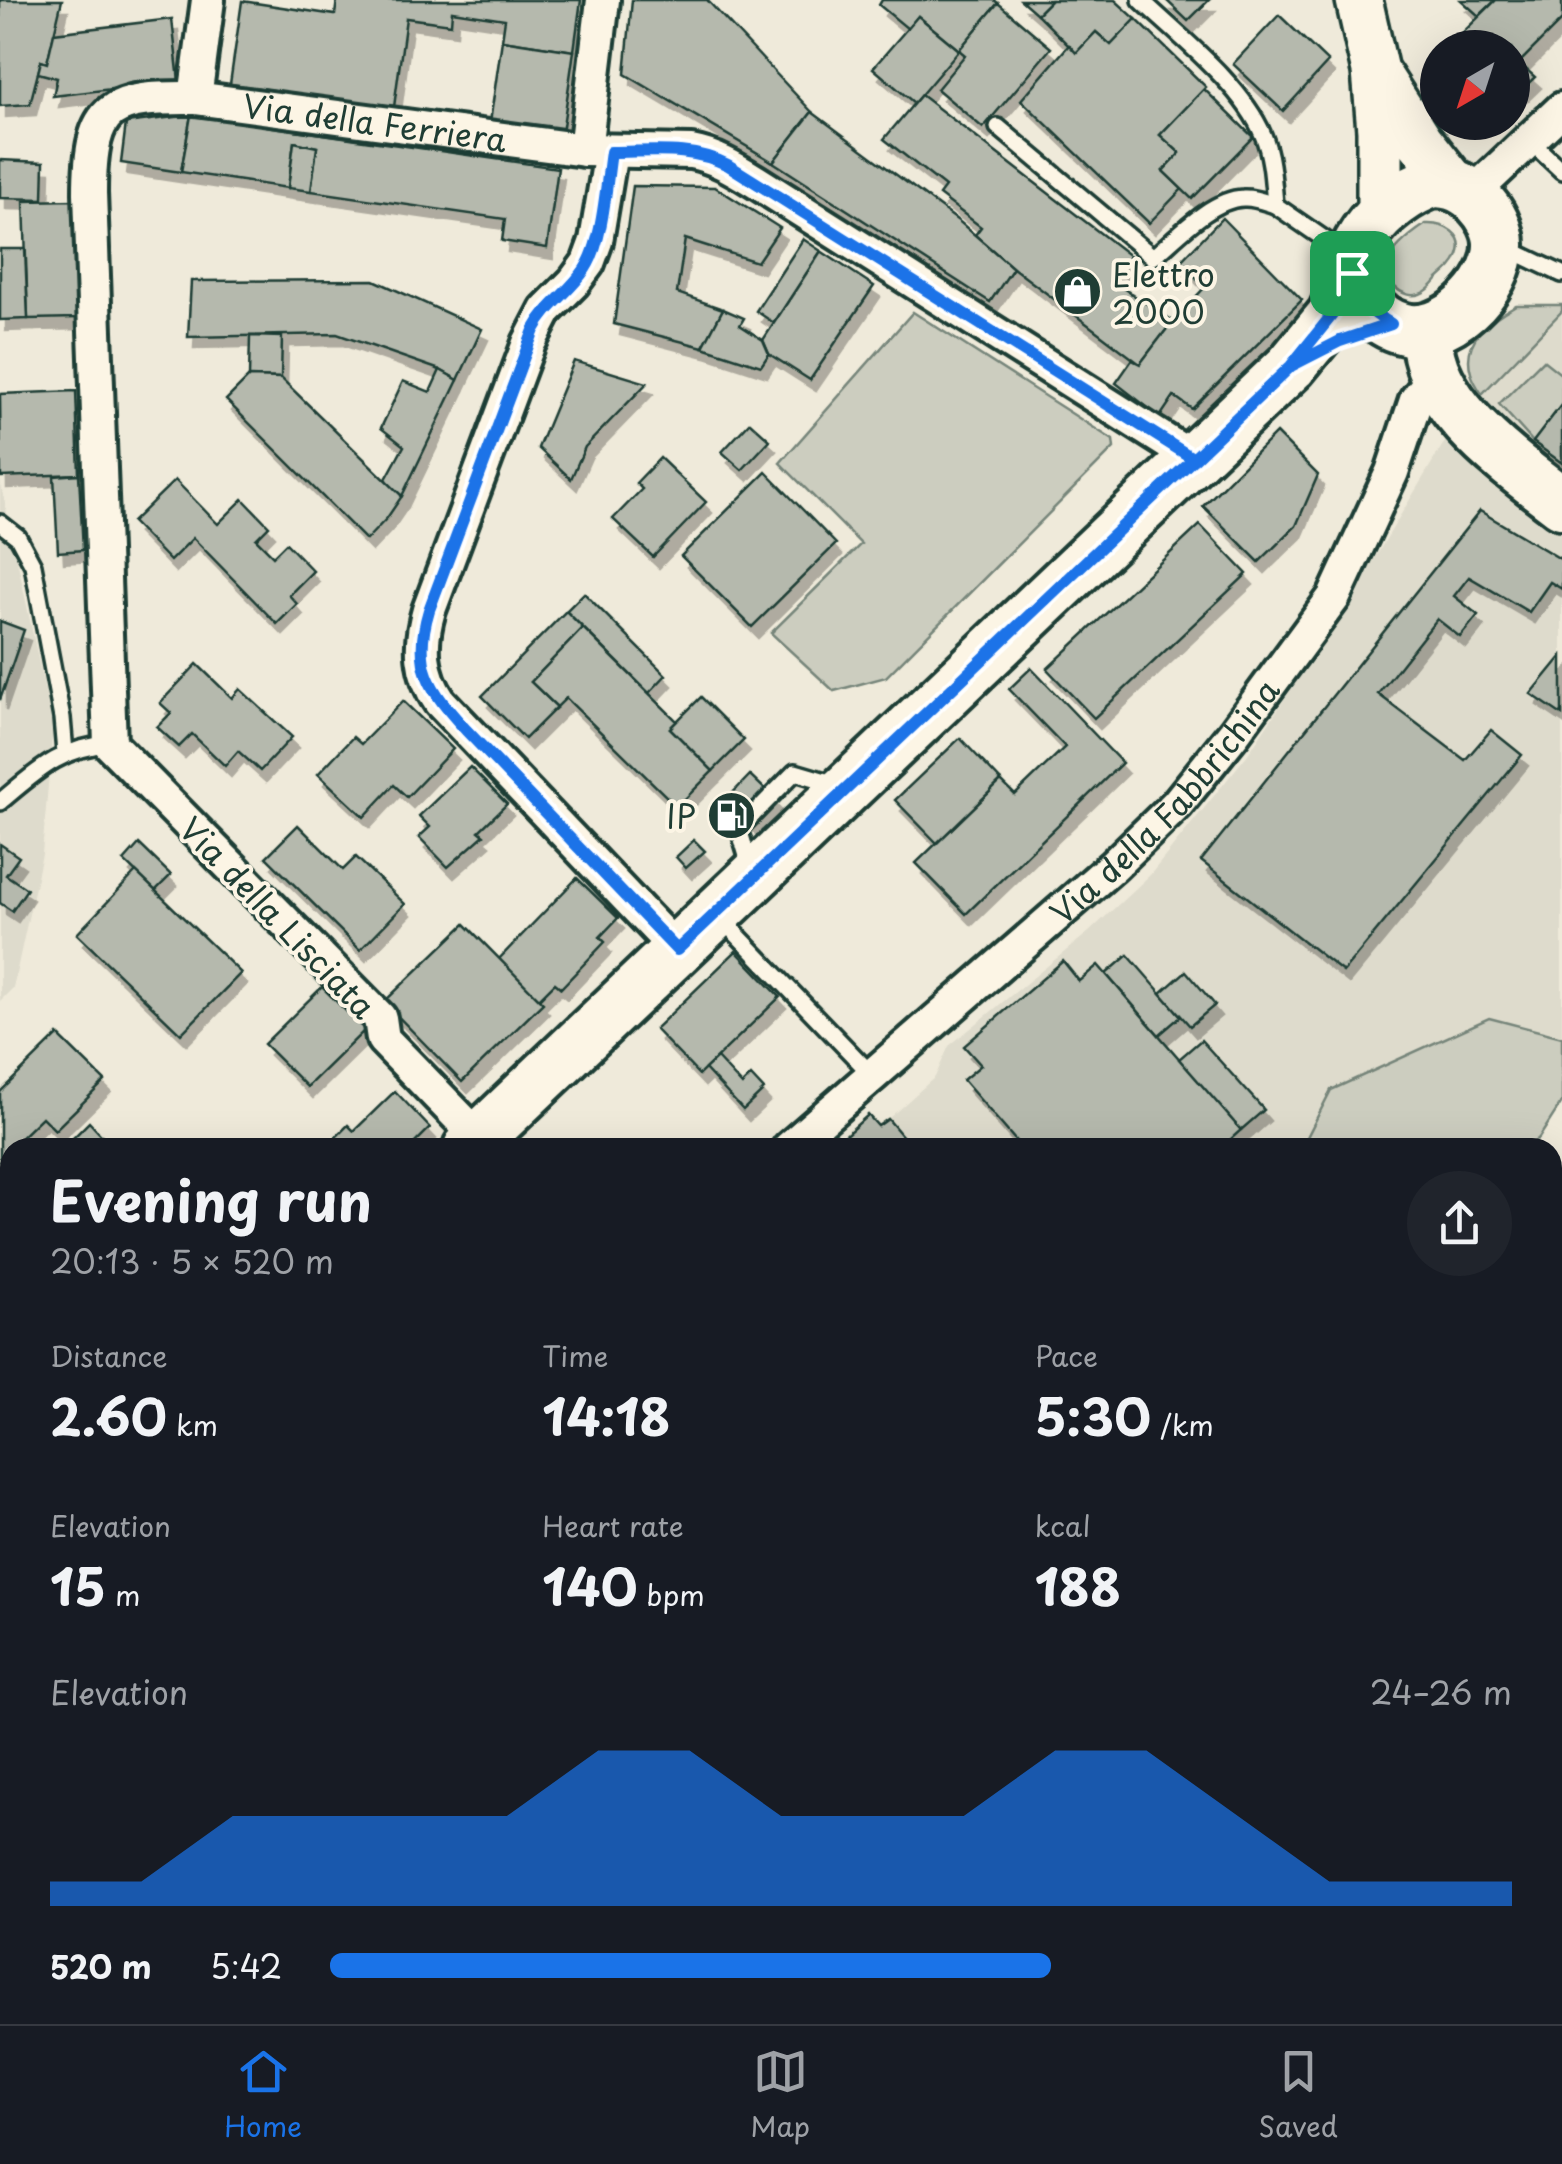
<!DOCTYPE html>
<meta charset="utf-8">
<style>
:root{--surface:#171b24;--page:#20242c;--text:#f1f3f6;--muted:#9ea1a6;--line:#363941;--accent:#1a73e8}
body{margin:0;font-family:"Playpen Sans",sans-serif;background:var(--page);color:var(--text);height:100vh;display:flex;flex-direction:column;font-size:38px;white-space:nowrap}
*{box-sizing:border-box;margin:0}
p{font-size:32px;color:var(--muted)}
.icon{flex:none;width:55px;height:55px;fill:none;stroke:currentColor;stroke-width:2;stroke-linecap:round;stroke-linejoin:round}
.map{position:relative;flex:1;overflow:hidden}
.panel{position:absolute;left:0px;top:1138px;width:1562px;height:888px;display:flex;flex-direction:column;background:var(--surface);border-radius:30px 30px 0 0;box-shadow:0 10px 40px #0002}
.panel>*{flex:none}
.needle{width:65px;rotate:219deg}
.tools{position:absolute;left:1420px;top:30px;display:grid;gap:20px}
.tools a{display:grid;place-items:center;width:110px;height:110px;border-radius:50%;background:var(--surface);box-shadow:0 10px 40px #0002;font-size:50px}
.pin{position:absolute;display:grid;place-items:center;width:85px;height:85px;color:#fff;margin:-42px;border-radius:20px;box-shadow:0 5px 15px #0006}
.round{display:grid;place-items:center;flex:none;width:105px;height:105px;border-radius:52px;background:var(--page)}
.summary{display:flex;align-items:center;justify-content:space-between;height:170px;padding:0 50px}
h1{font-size:55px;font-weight:700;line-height:75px}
.metrics{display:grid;grid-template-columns:repeat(3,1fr);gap:15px;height:170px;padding:10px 50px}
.metrics div{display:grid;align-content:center}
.metrics b{font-size:50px;font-weight:700}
.metrics small{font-size:28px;font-weight:400}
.metrics p{font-size:28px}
.chart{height:280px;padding:20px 50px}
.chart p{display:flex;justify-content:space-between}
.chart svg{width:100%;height:180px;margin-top:10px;fill:var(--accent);opacity:.7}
ul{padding:0 50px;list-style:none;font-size:32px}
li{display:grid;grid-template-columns:160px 120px 1fr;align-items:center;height:75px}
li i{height:25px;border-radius:12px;background:var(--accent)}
.dock{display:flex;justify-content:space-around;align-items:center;height:140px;border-top:2px solid var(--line);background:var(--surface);font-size:28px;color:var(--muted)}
.dock a{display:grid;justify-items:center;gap:5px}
.dock .active{color:var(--accent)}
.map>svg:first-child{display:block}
</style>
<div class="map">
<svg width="1562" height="2024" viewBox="0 0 1562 2024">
<defs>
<filter id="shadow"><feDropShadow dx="6" dy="11" stdDeviation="0" flood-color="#0004"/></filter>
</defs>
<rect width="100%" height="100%" fill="#efeada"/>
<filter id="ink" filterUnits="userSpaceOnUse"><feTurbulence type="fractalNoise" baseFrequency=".01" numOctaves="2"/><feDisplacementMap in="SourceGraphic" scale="20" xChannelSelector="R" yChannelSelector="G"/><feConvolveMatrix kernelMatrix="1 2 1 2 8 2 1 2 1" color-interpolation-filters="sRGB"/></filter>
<g filter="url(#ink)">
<g fill="#dedbcc">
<path d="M1562,311V1037L1489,1018L1331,1090L1302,1147L831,1148L868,1115L878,1126L888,1119L935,1077L949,1046L1089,932L1150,875L1248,754L1340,616L1442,446L1482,394Z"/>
<path d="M0,480L53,728L42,854L13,988L0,1001Z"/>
</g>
<g fill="#cccdbf" stroke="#76857a" stroke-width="2.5">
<path d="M1426,224C1444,223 1466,234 1458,255C1455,265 1446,272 1438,279C1434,284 1427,292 1420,294C1402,300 1383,281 1388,263C1392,248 1414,232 1426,224Z"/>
<path d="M1516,305H1562V311L1482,394C1478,388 1473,380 1471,373C1461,339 1491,319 1516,305Z"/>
<path d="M913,312L1113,440L1114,448L886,677L834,691L771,633L861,544L780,463Z"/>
<path d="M1543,360L1562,375V404L1533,442L1499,404Z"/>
<path d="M1489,1018L1562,1037V1102L1539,1138L1528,1147H1302L1331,1090Z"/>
</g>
<g fill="#b5b9ad" stroke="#1f3d34" stroke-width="2.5" filter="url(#shadow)">
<path d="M0,0H62L47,63L41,61L30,104L0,106Z"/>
<path d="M337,0H581L574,51L502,40L505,19L452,11L451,24L406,18L394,107L230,84L242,1L335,15Z"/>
<path d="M632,0H707L812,112L773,162L625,74Z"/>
<path d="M882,0H994L998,3L959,50L918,16L908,29L879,5Z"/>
<path d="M1021,0H1051L1037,14Z"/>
<path d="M1051,0H1115L1136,19L1111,45L1096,32L1076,53L1037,14Z"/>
<path d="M1166,0H1209L1188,21Z"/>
<path d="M1461,0H1496L1479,16Z"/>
<path d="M1496,0H1562V20L1519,63L1535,77L1512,99V48H1447Z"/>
<path d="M998,3L1051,48L983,128L937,89L965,55L959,50Z"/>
<path d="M1279,15L1328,62L1283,111L1233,64Z"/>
<path d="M918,16L959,50L914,103L873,68Z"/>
<path d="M172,19L179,81L53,96L57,78L38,73L41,61L47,63L54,33Z"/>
<path d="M1136,19L1206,87L1160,135L1180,153L1163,171L1182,189L1149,223L1021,100L1069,45L1076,53L1096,32L1111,45Z"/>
<path d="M502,40L574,51L562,133L490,122Z"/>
<path d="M1204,89L1253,137L1192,199L1163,171L1180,153L1160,135Z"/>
<path d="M921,95L1130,256L1112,281L1173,321L1140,364L1013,268L975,235L981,227L939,195L945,187L884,139Z"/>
<path d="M812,112L961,223L1013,268L990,302L773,162Z"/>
<path d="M191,115L181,172L121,163L126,123Z"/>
<path d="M191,115L558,168L547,248L502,241L505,219L311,191L317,147L294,142L288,188L181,172Z"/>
<path d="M294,142L317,147L311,191L288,188Z"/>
<path d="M0,160L44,162L43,199L0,198Z"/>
<path d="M633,186L715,187L780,228L757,262L685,239L677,293L723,309L703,347L614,324Z"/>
<path d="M75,200L79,318L28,319L24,201Z"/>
<path d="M1222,218L1302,300L1192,409L1174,396L1160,417L1116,383L1132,360L1140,364L1173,321L1205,287L1180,262Z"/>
<path d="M803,239L821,251L774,323L756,311Z"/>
<path d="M0,249H25L28,319L0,320Z"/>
<path d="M821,251L874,286L810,380L769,354L763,340Z"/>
<path d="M374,280L482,329L458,380L440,370L337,334L188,337L191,281Z"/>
<path d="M723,309L744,318L740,325L763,340L769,354L761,366L703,347Z"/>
<path d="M250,336L282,337L281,378L249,377Z"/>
<path d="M574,361L647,383L585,447L571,479L538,448Z"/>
<path d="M440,370L458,380L402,496L385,481L404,446L381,428L403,381L430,392Z"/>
<path d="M249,377L281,378L402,496L387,518L366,540L226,400Z"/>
<path d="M76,391L79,474L1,477L0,394Z"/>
<path d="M1562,404V463L1533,442Z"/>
<path d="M750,422L770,440L742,470L722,452Z"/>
<path d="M1276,433L1318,475L1296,526L1259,562L1203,506Z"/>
<path d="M660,458L706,502L653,557L613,519L642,489L636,483Z"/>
<path d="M766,472L836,544L752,627L681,556Z"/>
<path d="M79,474L83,550L58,552L54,476Z"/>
<path d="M175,480L218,524L243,499L269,526L256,539L273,556L286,543L313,571L289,595L297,604L277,624L193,538L170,561L132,522Z"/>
<path d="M1480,511L1562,560V589L1550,582L1529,612L1469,577L1454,596L1478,615L1460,637L1437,619L1378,694L1465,760L1491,730L1522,755L1343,972L1201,861Z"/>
<path d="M1200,525L1247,574L1094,718L1047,669Z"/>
<path d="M584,593L666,675L649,693L566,611Z"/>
<path d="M566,611L583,628L531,682L557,707L525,739L482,696Z"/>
<path d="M0,621L24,630L0,700Z"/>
<path d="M583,628L677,721L670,728L713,771L677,807L566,698L557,707L531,682Z"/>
<path d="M1562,656V715L1531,694Z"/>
<path d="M197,664L232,698L240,689L292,737L260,771L238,751L225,766L192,734L179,747L157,727L171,713L160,703Z"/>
<path d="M1031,668L1122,763L966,914L916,863L1001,781L1015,795L1065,747L1009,689Z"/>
<path d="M701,697L744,740L713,771L670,728Z"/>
<path d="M403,701L453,749L407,797L394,785L364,817L318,774L353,737L361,744Z"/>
<path d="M960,738L1001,781L937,843L895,800Z"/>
<path d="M470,767L507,804L479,831L484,835L448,867L419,837L430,827L419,816Z"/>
<path d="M750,775L777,801L753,826L725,801Z"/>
<path d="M298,825L343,870L356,857L405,904L360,950L266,857Z"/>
<path d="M694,840L705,851L686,868L676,857Z"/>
<path d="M0,844L19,857L6,875L27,889L12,911L0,903Z"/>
<path d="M139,844L171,875L155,891L124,861Z"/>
<path d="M136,872L241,973L181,1034L77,934Z"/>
<path d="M577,878L618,918L600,937L605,942L561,988L555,983L539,999L498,960Z"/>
<path d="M465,924L543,1003L462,1082L384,1002Z"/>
<path d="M736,951L780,997L699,1075L655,1029Z"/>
<path d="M1128,955L1181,1016L1159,1035L1106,974Z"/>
<path d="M1063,961L1079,981L1098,965L1241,1130L1221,1148H1022L963,1080L981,1065L964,1046Z"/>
<path d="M1186,971L1215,1005L1190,1026L1161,993Z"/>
<path d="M322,987L365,1030L307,1087L264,1044Z"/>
<path d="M58,1035L105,1081L55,1130L42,1117L13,1145L16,1148H10V1172L0,1182V1092Z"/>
<path d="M1201,1040L1264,1110L1241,1130L1179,1059Z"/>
<path d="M717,1058L742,1085L751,1076L764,1090L743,1110L705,1069Z"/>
<path d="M395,1091L430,1128L410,1148H325L348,1125L354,1131Z"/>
<path d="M868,1115L878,1126L888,1119L904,1138L892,1148H831Z"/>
<path d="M89,1122L113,1148H63Z"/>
<path d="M1562,1183V1246L1552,1254V1192Z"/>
<path d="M10,1251V1279L0,1272V1260Z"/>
<path d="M10,1358V1461L0,1470V1368Z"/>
<path d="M1559,1560L1562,1563V1626L1552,1634V1565Z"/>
<path d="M10,1664V1731L9,1732L0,1724V1674Z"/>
<path d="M1552,2000L1562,2001V2024H1463V2015H1552Z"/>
</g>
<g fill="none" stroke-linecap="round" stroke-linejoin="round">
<defs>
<g id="service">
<path d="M1141,0C1180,37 1242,85 1263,135C1272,156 1273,181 1275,205L1346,254"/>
<path d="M998,127L1153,257C1176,238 1211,199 1243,198C1254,197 1265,202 1275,205"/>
<path d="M1529,140L1562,171"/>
<path d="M1507,248L1562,274"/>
<path d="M0,523L18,537L33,565L62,718L65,753"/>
<path d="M0,802C36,772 61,747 110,744"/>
<path d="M751,869L739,829L795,772L839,785"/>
<path d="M719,916L872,1075"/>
<path d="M1552,1867L1562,1869"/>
</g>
<g id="minor">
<path d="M195,98L208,0"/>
<path d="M585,150L603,0"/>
<path d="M611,152L596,241L588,263L574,282L546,310L529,343L429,610C419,644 420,673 440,702L677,950"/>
<path d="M1472,194L1562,109"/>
<path id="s1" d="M479,1138L383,1039L380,1018L110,744L90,193C90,103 111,97 195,98L585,150L691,152C714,156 734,168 755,181L1194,459"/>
<path id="s2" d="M789,1148L1113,866L1177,804L1234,733L1334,597L1392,472L1416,400L1435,375"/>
<path d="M1552,1519L1562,1508"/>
<path d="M0,1833L10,1824"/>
</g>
<g id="secondary">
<path d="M1359,0L1375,71L1380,130V214"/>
<path d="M1379,77L1420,141L1455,185"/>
</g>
<g id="primary">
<path d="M1433,182C1452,182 1467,188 1480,203C1490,213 1499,230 1499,244C1500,287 1444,342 1401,328C1389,325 1378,317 1369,308C1320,261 1387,197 1433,182Z"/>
<path d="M1427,331C1423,403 1510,463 1562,503"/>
<path d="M469,1148L1291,366L1333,315L1352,273"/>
<path d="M0,1591L10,1581"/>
</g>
</defs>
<use href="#service" stroke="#1f3d34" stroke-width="22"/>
<use href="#minor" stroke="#1f3d34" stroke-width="40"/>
<use href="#secondary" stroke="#1f3d34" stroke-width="52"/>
<use href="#primary" stroke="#1f3d34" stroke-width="58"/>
<use href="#service" stroke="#fcf5e5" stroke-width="15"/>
<use href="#minor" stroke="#fcf5e5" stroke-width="32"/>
<use href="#secondary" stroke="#fcf5e5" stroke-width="45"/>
<use href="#primary" stroke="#fcf5e5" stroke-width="50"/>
</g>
</g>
<g fill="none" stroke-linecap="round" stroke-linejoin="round" filter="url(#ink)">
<defs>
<path id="route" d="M1352,273L1332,315L1291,366L753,878L677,950L466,730C429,689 412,666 429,610L534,330C547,305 570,292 585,269C603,242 606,185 611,152C651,152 691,146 728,165L1194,459L1291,366L1340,341L1391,324C1370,312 1355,298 1352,273"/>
</defs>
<use href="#route" stroke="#fff" stroke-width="20"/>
<use href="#route" stroke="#1a73e8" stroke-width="12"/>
</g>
<defs>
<symbol id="shop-disc" viewBox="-11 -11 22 22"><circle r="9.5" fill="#1f3d34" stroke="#fcf5e5"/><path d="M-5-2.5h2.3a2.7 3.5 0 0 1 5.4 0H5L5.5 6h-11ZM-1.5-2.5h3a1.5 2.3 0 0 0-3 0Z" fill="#fff"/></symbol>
<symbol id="fuel-disc" viewBox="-11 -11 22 22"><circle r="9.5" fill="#1f3d34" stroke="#fcf5e5"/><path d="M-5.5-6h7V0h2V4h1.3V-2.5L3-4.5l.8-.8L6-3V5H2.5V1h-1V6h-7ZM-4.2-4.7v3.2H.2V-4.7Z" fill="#fff"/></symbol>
</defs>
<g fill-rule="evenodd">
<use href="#shop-disc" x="1050" y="264" width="55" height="55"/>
<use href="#fuel-disc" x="704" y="788" width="55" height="55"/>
</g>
<g text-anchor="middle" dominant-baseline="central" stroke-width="8" stroke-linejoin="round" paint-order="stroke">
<g font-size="32" fill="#1f3d34" stroke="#fcf5e5">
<text stroke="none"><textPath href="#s1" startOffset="1450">Via della Ferriera</textPath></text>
<text stroke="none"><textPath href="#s2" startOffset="512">Via della Fabbrichina</textPath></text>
<text transform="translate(278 917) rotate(46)">Via della Lisciata</text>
</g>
<g font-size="32" fill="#1f3d34" stroke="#fcf5e5" text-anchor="start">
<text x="1112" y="274">Elettro<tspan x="1112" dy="37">2000</tspan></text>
<text x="696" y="816" text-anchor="end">IP</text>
</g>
</g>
</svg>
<div class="tools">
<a><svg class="needle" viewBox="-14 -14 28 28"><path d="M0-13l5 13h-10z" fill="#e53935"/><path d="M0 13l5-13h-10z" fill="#9ea1a6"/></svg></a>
</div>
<div class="pin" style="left:1352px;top:273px;background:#1e9e55"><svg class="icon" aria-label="arrive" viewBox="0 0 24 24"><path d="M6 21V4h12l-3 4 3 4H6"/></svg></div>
<section class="panel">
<div class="summary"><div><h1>Evening run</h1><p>20:13 · 5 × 520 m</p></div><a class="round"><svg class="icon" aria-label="share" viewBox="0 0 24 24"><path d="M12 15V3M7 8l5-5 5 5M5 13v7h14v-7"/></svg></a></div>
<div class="metrics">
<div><p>Distance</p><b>2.60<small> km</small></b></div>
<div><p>Time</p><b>14:18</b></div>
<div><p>Pace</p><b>5:30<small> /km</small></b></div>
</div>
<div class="metrics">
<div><p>Elevation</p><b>15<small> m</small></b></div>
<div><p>Heart rate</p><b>140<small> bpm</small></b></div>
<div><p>kcal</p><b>188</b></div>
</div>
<div class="chart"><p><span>Elevation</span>24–26 m</p>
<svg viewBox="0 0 160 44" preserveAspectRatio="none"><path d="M0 44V38L10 38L20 22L30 22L40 22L50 22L60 6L70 6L80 22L90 22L100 22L110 6L120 6L130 22L140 38L150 38L160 38V44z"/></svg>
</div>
<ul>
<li><b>520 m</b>5:42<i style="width:61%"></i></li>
</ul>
</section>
</div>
<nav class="dock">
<a class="active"><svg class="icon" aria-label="home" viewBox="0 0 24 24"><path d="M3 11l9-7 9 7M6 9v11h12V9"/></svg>Home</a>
<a><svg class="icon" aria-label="map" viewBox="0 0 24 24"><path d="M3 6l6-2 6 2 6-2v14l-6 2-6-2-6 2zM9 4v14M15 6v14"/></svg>Map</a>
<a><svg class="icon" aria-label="saved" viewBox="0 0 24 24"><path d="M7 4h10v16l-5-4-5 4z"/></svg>Saved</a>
</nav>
